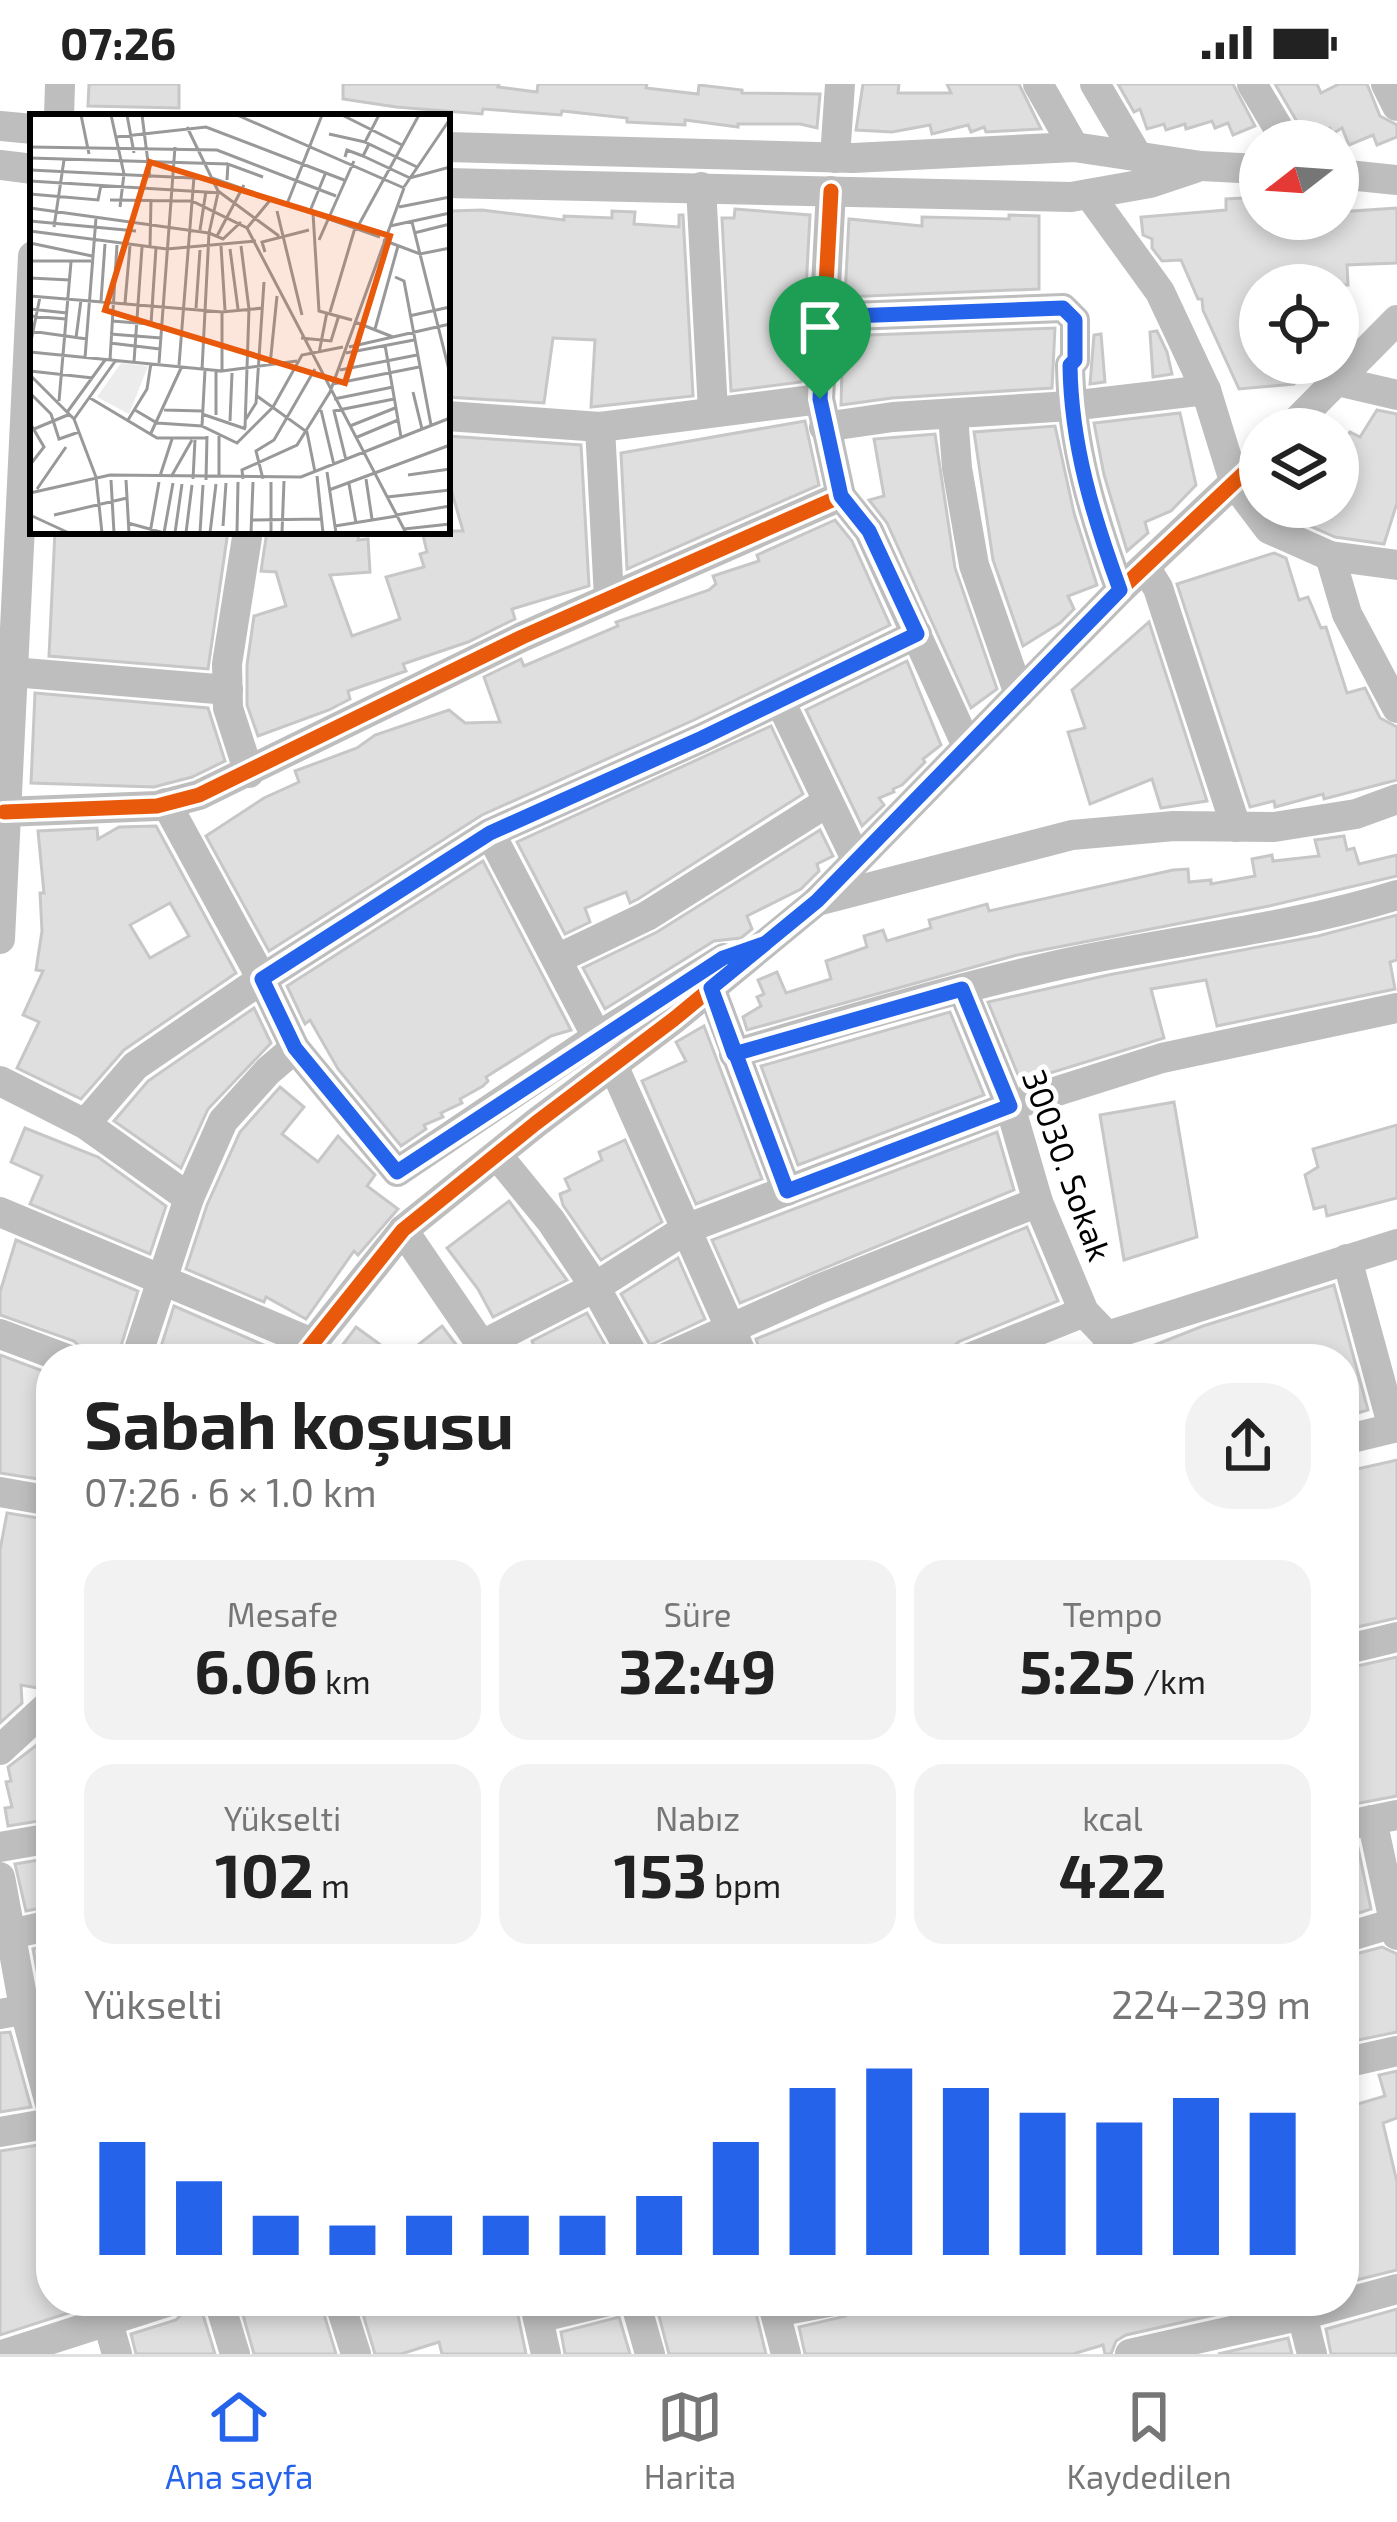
<!DOCTYPE html>
<html lang="tr">
<meta charset="utf-8">
<style>
:root{--surface:#fff;--page:#f2f2f2;--text:#222;--muted:#767676;--line:#e0e0e0;--accent:#2563eb}
body{margin:0;font-family:"Exo 2",sans-serif;background:var(--page);color:var(--text);height:100vh;display:flex;flex-direction:column;font-size:45px;white-space:nowrap}
*{box-sizing:border-box;margin:0}
p{font-size:39px;color:var(--muted)}
.icon{flex:none;width:66px;height:66px;fill:none;stroke:currentColor;stroke-width:2;stroke-linecap:round;stroke-linejoin:round}
.map{position:relative;flex:1;overflow:hidden}
.side{position:absolute;left:36px;top:1260px;width:1323px;height:972px;display:flex;flex-direction:column;background:var(--surface);border-radius:48px;box-shadow:0 6px 18px #0003}
.side>*{flex:none}
.needle{width:78px;rotate:253deg}
.fabs{position:absolute;left:1239px;top:36px;display:grid;gap:24px}
.fabs a{display:grid;place-items:center;width:120px;height:120px;border-radius:50%;background:var(--surface);box-shadow:0 6px 18px #0003;font-size:60px}
.pin{position:absolute;display:grid;place-items:center;width:102px;height:102px;color:#fff;margin:-123px -51px;border-radius:50% 50% 50% 0;rotate:-45deg;box-shadow:0 0 12px #0007}
.pin .icon{rotate:45deg}
.round{display:grid;place-items:center;flex:none;width:126px;height:126px;border-radius:48px;background:var(--page)}
.head{display:flex;align-items:center;justify-content:space-between;height:204px;padding:0 48px}
h1{font-size:66px;font-weight:700;line-height:90px}
.metrics{display:grid;grid-template-columns:repeat(3,1fr);gap:18px;height:204px;padding:12px 48px}
.metrics div{display:grid;align-content:center;border-radius:30px;background:var(--page);text-align:center}
.metrics b{font-size:60px;font-weight:700}
.metrics small{font-size:33px;font-weight:400}
.metrics p{font-size:33px}
.chart{height:336px;padding:24px 48px}
.chart p{display:flex;justify-content:space-between}
.chart svg{width:100%;height:216px;margin-top:12px;stroke:var(--accent);stroke-width:6}
.status{display:flex;justify-content:space-between;align-items:center;height:84px;padding:0 60px;background:var(--surface);direction:ltr}
.status svg{height:33px;fill:currentColor}
.dock{display:flex;justify-content:space-around;align-items:center;height:168px;border-top:3px solid var(--line);background:var(--surface);font-size:33px;color:var(--muted)}
.dock a{display:grid;justify-items:center;gap:6px}
.dock .selected{color:var(--accent)}
.map>svg:first-child{display:block}
</style>
<div class="status"><b>07:26</b><svg viewBox="0 0 49 12"><path d="M0 12V9h3v3zM5 12V6h3v6zM10 12V3h3v9zM15 12V0h3v12zM26 1h20v11H26zM47 4h2v5h-2z"/></svg></div>
<div class="map">
<svg width="1397" height="2270" viewBox="0 0 1397 2270">
<rect width="100%" height="100%" fill="#fff"/>
<g fill="#dfdfdf" stroke="#c7c7c7" stroke-width="3" fill-rule="evenodd">
<path d="M89,0H179V24L88,22Z"/>
<path d="M343,0H499L498,3L537,8L538,0H647L646,4L698,10L699,1L742,6V9L820,10L817,44L800,40H738V43L685,36V41L627,38V34L562,27L561,31L483,25L482,30L396,23L343,15Z"/>
<path d="M863,0H899L898,9H951L947,0H1019L1041,45L986,48L984,43L971,48L968,41L932,50L930,41L892,48L856,46Z"/>
<path d="M1118,0H1233L1255,42L1233,51L1228,39L1215,44L1212,37L1186,45L1185,40L1166,46L1164,40L1147,45L1140,25L1134,28Z"/>
<path d="M1275,0H1317L1321,9L1339,0H1367L1380,32L1397,41V53L1377,61L1373,51L1349,61L1342,44L1332,50L1330,44L1318,50L1314,42L1303,48Z"/>
<path d="M1260,113V135H1338V128L1397,124V179L1347,181L1348,201H1260V279H1312L1294,300L1239,305L1203,226L1202,215H1198L1181,176L1162,177L1152,164V155L1143,151L1141,133L1226,126V115Z"/>
<path d="M735,125L810,131L801,298L731,307L722,134H734Z"/>
<path d="M482,126L564,136V132L612,134V127L635,128L634,140L679,143V131H683L693,312L591,323L595,256L553,254L544,319L447,313V135H451V127Z"/>
<path d="M1009,131L1039,132V205L845,213L849,135L922,142V133L1009,135Z"/>
<path d="M1055,244L1052,304L892,314L841,321L843,252Z"/>
<path d="M1157,247L1167,268L1172,290L1153,293L1150,248Z"/>
<path d="M1101,250L1105,298L1090,300L1094,251Z"/>
<path d="M1377,326L1397,330V419L1384,460L1335,453L1308,441L1298,423H1338V369L1350,348L1360,353Z"/>
<path d="M1180,329L1196,401L1171,427L1145,438L1148,449L1127,467L1104,391L1094,339Z"/>
<path d="M805,337L819,401L627,485L621,369Z"/>
<path d="M1055,342L1074,429L1097,501L1068,512L1074,525L1060,539L1023,562L993,476L974,348Z"/>
<path d="M935,350L955,484L997,605L971,624L887,439L869,416L884,412L874,355Z"/>
<path d="M447,352L581,361L589,502L512,525L515,535L468,558L403,580L406,587L348,607L350,615L329,626L258,652L247,621V581L254,532L286,522L276,488L261,487L267,447H359L358,456L368,455L370,488L330,491L352,552L400,535L386,493L424,483L420,470L427,468L422,447H463L447,391Z"/>
<path d="M835,436L852,457L890,541L694,636L482,731L269,867L206,752L264,714L299,698L295,687L357,664L375,651L449,626L465,639L500,638L484,593L521,575L524,582L618,542L616,538L709,506L716,500L713,492L759,477L757,471Z"/>
<path d="M55,447H228L208,585L49,572Z"/>
<path d="M1274,469L1286,474L1299,516L1308,513L1321,544L1326,543L1347,609L1365,604L1380,634L1397,643V696L1324,715L1323,710L1275,723L1274,717L1250,723L1177,500Z"/>
<path d="M1149,538L1207,717L1161,724L1152,695L1090,720L1068,648L1085,644L1072,606Z"/>
<path d="M907,577L941,661L923,675L925,678L902,701L893,705L894,708L879,714L884,721L862,742L806,626Z"/>
<path d="M35,609L208,624L225,677L192,693L154,703L31,699Z"/>
<path d="M771,642L803,710L638,815L630,819L626,808L585,824L590,838L565,850L517,758Z"/>
<path d="M156,742L236,889L124,966L81,1015L17,984L39,938L23,931L43,887L36,886L42,847L40,809H44L38,747L97,744L98,755L119,743ZM170,819L189,852L150,874L130,841Z"/>
<path d="M820,746L833,772L817,780L819,787L801,805L747,832L752,845L741,854L714,857L605,925L583,884L657,848Z"/>
<path d="M1344,752L1347,766L1354,764L1359,780L1397,771V792L1269,822L1017,871L747,946L743,933L761,922L757,913L764,910L758,896L777,888L786,909L831,895L826,877L867,863L864,852L883,846L887,857L931,844L929,836L987,820L989,827L1173,786L1188,785L1189,798L1211,796V800L1255,792L1252,775L1272,771L1273,777L1319,772L1315,756Z"/>
<path d="M483,777L571,946L551,952L486,993L488,997L483,1002L460,1015L462,1019L441,1029L443,1033L424,1041L426,1045L401,1062L338,985L310,936L305,940L287,902Z"/>
<path d="M1397,831V876L1390,878L1395,905L1217,942L1206,896L1151,905L1164,954L1021,998L988,918L1108,891L1318,852Z"/>
<path d="M254,924L271,959L208,1025L181,1084L114,1037L148,997Z"/>
<path d="M950,928L984,1011L798,1081L761,982Z"/>
<path d="M704,942L762,1095L696,1120L642,997L686,977L676,958Z"/>
<path d="M280,1003L304,1023L282,1050L318,1078L338,1052L375,1091L367,1102L398,1125L358,1171L354,1167L306,1235L266,1213L264,1218L186,1185L207,1121L240,1048Z"/>
<path d="M1174,1018L1197,1153L1124,1176L1100,1031Z"/>
<path d="M1397,1041V1114L1327,1132L1325,1122L1314,1125L1305,1091L1318,1083L1313,1065Z"/>
<path d="M25,1044L98,1073L166,1122L150,1170L30,1120L42,1092L11,1078Z"/>
<path d="M997,1048L1014,1106L740,1219L712,1156Z"/>
<path d="M625,1056L662,1138L601,1176L563,1121L560,1110L570,1106L565,1095L602,1076L599,1068Z"/>
<path d="M509,1117L567,1196L493,1233L478,1205L447,1164Z"/>
<path d="M1027,1143L1058,1217L960,1257L951,1264L948,1275H763L756,1255Z"/>
<path d="M16,1156L138,1207L117,1275L84,1267L74,1257L0,1231V1208Z"/>
<path d="M678,1174L705,1235L650,1261L621,1210Z"/>
<path d="M1334,1201L1368,1326L1344,1333V1275H1129V1271L1203,1242Z"/>
<path d="M174,1222L282,1269L281,1275H157Z"/>
<path d="M587,1229L613,1275H539L532,1257Z"/>
<path d="M442,1242L467,1275H400Z"/>
<path d="M356,1243L400,1275H360L341,1263Z"/>
<path d="M0,1271L51,1290V1397L0,1389Z"/>
<path d="M1397,1376V1534L1344,1546V1388Z"/>
<path d="M7,1429L51,1436V1586L41,1585L38,1604L21,1601L22,1619L0,1639V1466Z"/>
<path d="M1397,1573V1712L1344,1722V1585Z"/>
<path d="M51,1650V1735L8,1742L5,1724L12,1723L6,1698L11,1697L8,1683Z"/>
<path d="M1357,1759L1371,1825L1344,1834V1761Z"/>
<path d="M51,1774V1822L26,1827L15,1780Z"/>
<path d="M51,1861V1902L40,1903L33,1865Z"/>
<path d="M1382,1863L1397,1870V1948L1344,1959V1873Z"/>
<path d="M10,1948L31,2023L0,2028V1949Z"/>
<path d="M1397,1987V2034L1383,2039L1397,2098V2186L1344,2199V2107L1352,2105L1344,2079V2024L1385,2012L1379,1991Z"/>
<path d="M51,2059V2217H83L84,2224L0,2251V2067Z"/>
<path d="M239,2217H320L336,2270H254Z"/>
<path d="M359,2217H515L526,2270H442L439,2258L401,2270H375Z"/>
<path d="M655,2217H753L766,2270H669Z"/>
<path d="M853,2217H1177L1179,2223L1202,2217H1276L1126,2251L1116,2257L1111,2270H1105L1103,2261L1073,2270H805L799,2243L846,2232Z"/>
<path d="M200,2221L215,2270H136L131,2250L176,2236L187,2225Z"/>
<path d="M1397,2225V2270H1331L1326,2245Z"/>
<path d="M619,2233L630,2270H565L561,2248Z"/>
<path d="M1288,2254L1292,2270H1218Z"/>
</g>
<g fill="none" stroke-linecap="round" stroke-linejoin="round">
<g stroke="#bebebe" stroke-width="30">
<path d="M1038,0L1074,63"/>
<path d="M1095,0L1138,73"/>
<path d="M1252,0L1286,57"/>
<path d="M1386,0L1397,22"/>
<path d="M59,33L60,0"/>
<path d="M0,42L33,45"/>
<path d="M447,63L853,74L1074,63L1201,82L1260,85"/>
<path d="M835,74L840,0"/>
<path d="M0,81L33,85"/>
<path d="M1338,90L1397,96"/>
<path d="M447,99L1071,113L1150,99L1195,84"/>
<path d="M701,103L713,327"/>
<path d="M1089,110L1160,208L1206,306L1235,400L1269,445L1330,472L1397,481"/>
<path d="M824,233L1063,224L1075,236V276L1070,281C1071,361 1093,432 1120,506"/>
<path d="M1337,297L1397,311"/>
<path d="M953,331L957,384L974,481L1019,610"/>
<path d="M447,332L600,343L820,315"/>
<path d="M600,343L609,514"/>
<path d="M824,343L893,333L1070,322L1206,306"/>
<path d="M1289,345L1397,236"/>
<path d="M841,412L869,447L967,662"/>
<path d="M248,447L227,580L228,624L249,689"/>
<path d="M1330,472L1347,530L1397,624"/>
<path d="M1145,483L1158,504L1236,743"/>
<path d="M0,587L228,606"/>
<path d="M780,617L856,775"/>
<path d="M166,719L262,895L295,964L397,1088L597,953L724,874"/>
<path d="M4,728L157,722L199,711L522,553L841,412L820,315L831,107"/>
<path d="M490,749L597,953"/>
<path d="M817,817L1072,751L1174,742L1274,743L1356,730L1397,715"/>
<path d="M0,855L33,172"/>
<path d="M557,875L647,832L826,719"/>
<path d="M711,904L787,1107"/>
<path d="M962,905L1010,1022L1038,1118L1084,1228L1107,1252L1110,1275"/>
<path d="M734,970C843,937 952,905 1063,880C1174,856 1288,845 1397,811"/>
<path d="M613,981L744,1275"/>
<path d="M0,997L85,1040L189,1114"/>
<path d="M85,1040L135,982L262,895L490,749L702,654L917,550"/>
<path d="M497,1071L551,1137L595,1203L635,1275"/>
<path d="M0,1128L310,1258"/>
<path d="M403,1146L491,1275"/>
<path d="M1347,1175L1393,1344"/>
<path d="M0,1250L67,1275"/>
<path d="M1107,1252L1397,1160"/>
<path d="M482,1261L595,1203L688,1144L1010,1022L1162,974L1397,924"/>
<path d="M136,1275L189,1114L223,1037L268,987L295,964"/>
<path d="M300,1275L403,1146L536,1039L674,935L817,817L1120,506L1260,374"/>
<path d="M663,1275L819,1205L1038,1118"/>
<path d="M967,1275L1084,1228"/>
<path d="M1344,1356L1397,1343"/>
<path d="M0,1408L51,1417"/>
<path d="M1344,1566L1397,1553"/>
<path d="M0,1666L51,1619"/>
<path d="M1372,1736L1397,1851"/>
<path d="M1344,1742L1397,1731"/>
<path d="M0,1763L51,1754"/>
<path d="M0,1793L24,1923L51,2024"/>
<path d="M11,1850L51,1841"/>
<path d="M1344,1854L1394,1839"/>
<path d="M0,1930L51,1921"/>
<path d="M1344,1979L1397,1967"/>
<path d="M0,2048L51,2039"/>
<path d="M219,2217L235,2270"/>
<path d="M339,2217L356,2270"/>
<path d="M534,2217L546,2270"/>
<path d="M635,2217L650,2270"/>
<path d="M772,2217L786,2270"/>
<path d="M102,2218L117,2270"/>
<path d="M775,2228L834,2217"/>
<path d="M538,2234L609,2217"/>
<path d="M5,2270L170,2217"/>
<path d="M1130,2270L1302,2231L1397,2205"/>
<path d="M1312,2270L1302,2231L1314,2217"/>
</g>
<defs>
<g id="cycleway">
<path d="M4,728L157,722L199,711L522,553L841,412L820,315L831,107"/>
<path d="M300,1275L403,1146L536,1039L674,935L817,817L1120,506L1260,374"/>
</g>
</defs>
<use href="#cycleway" stroke="#fff" stroke-width="22"/>
<use href="#cycleway" stroke="#e8590c" stroke-width="15"/>
</g>
<g fill="none" stroke-linecap="round" stroke-linejoin="round">
<defs>
<path id="route" d="M820,315L841,412L869,447L917,550L702,654L490,749L262,895L295,964L397,1088L723,874L766,859L711,904L734,970L962,905L1010,1022L787,1107L711,904L817,817L1120,506C1093,432 1071,361 1070,281L1075,276V236L1063,224L824,233L820,315"/>
</defs>
<use href="#route" stroke="#fff" stroke-width="24"/>
<use href="#route" stroke="#2563eb" stroke-width="15"/>
</g>
<g text-anchor="middle" dominant-baseline="central" stroke-width="10" stroke-linejoin="round" paint-order="stroke">
<g font-size="33" fill="#000" stroke="#fff">
<text transform="translate(1068 1081) rotate(70)">30030. Sokak</text>
</g>
</g>
<g transform="translate(30 30)">
<rect width="420" height="420" fill="#fff"/>
<path d="M91,249L118,252L99,300L67,283Z" fill="#ececec"/>
<path fill="none" stroke="#999" stroke-width="3" d="M51,1L59,40M81,1L94,60L90,93M97,1L104,39M112,1L120,64M207,1L374,74M312,1L372,31M349,1L335,28L387,53M157,13L188,77L249,122M299,20L335,28M86,23L176,13L314,66M0,33L187,36L306,82M333,42L380,64L420,53M315,43L317,36L333,42L339,30M0,44L198,50M0,56L183,65M182,64L350,123M197,66L198,50L233,63M0,67L191,79M374,73L420,5M188,79L179,119L193,125L211,108M0,80L68,86L71,71M80,86L162,87L217,114L376,419M257,90L292,1M369,93L420,83M0,94L179,119L172,256M247,97L272,201M280,97L296,58M283,99L289,197L322,206M0,107L106,117M382,108L420,260M360,112L420,99M24,113L34,46M217,114L242,84M327,114L389,1M170,116L176,77M0,117L137,135L226,127M384,119L420,110M187,122L214,71M289,126L324,47M353,126L390,140L420,134M0,129L62,142M191,132L195,196M211,132L219,195L215,314M120,133L121,85M200,135L208,195M235,138L232,128L279,116M0,147H61M365,163L374,167L401,311M0,164L40,166M0,182L192,198L233,194M71,187L75,130M95,189L100,132M166,194L170,136M0,195L37,199M192,198V257L267,247M300,198L325,114M0,202L36,205M379,202L420,193M82,207L132,211M325,208L363,223M121,210L126,134M345,215L368,132M0,217L57,225M80,220L131,224M46,224L51,186M271,224L301,227L309,201M80,229L130,235M355,231L371,323M0,232L10,183M319,233L420,210M0,238L192,257M289,239L297,198M316,239L384,226M55,244L66,104M80,246L87,131M104,248L112,133M129,249L145,33M149,251L164,63M240,251L247,182M175,256L172,312L207,329L243,293L272,241L313,233M310,256L387,241M0,257L63,264M0,261L44,305L66,363L72,419M303,270L389,253M383,278L392,315M0,279L21,300L29,325L49,318M227,282L277,318L285,358M60,284L127,324H176M304,285L363,273M29,287L41,148M105,296L127,309L172,312M134,296L172,297M291,296L304,351M38,297L75,246M172,300L216,315M186,301V257M44,305L86,246M216,305L226,289L234,168M98,306L117,275L121,249M200,307L202,259M0,309L14,333L0,351M320,312L365,294M4,315L40,300M121,319L152,252M325,324L368,306M316,346L304,297L364,285M297,358L306,419M378,361L420,355M130,362L142,325M287,362L293,419M141,363L162,326M189,363V322M163,365L165,326M213,365L212,356L267,331L300,278L374,74M233,365L226,337L244,326L285,255M336,365L342,405M81,366L84,419M96,366L99,419M176,366L177,322M241,368V419M319,370L326,409M7,375L36,333M299,376L420,331M0,379L80,361L271,363L420,304M357,383L420,376M0,401L39,419M24,401L97,384M366,401L420,392M222,406L291,405M98,409L134,419M193,412L196,369M305,412L367,402M374,415L420,410M120,419L129,368M134,419L143,369M145,419L152,370M156,419L162,371M170,419L173,371M180,419L186,370M207,419L208,368M221,419L223,368M252,419L254,367"/>
<path fill="#e8590c" fill-opacity="0.15" stroke="#e8590c" stroke-width="6" d="M120,48L360,122L315,269L75,196Z"/>
<rect width="420" height="420" fill="none" stroke="#000" stroke-width="6"/>
</g>
</svg>
<div class="fabs">
<a><svg class="needle" viewBox="-14 -14 28 28"><path d="M0-13l5 13h-10z" fill="#e53935"/><path d="M0 13l5-13h-10z" fill="#767676"/></svg></a>
<a><svg class="icon" aria-label="locate" viewBox="0 0 24 24"><circle cx="12" cy="12" r="6"/><path d="M12 2v4M12 18v4M2 12h4M18 12h4"/></svg></a>
<a><svg class="icon" aria-label="layers" viewBox="0 0 24 24"><path d="M12 4l9 5-9 5-9-5zM3 14l9 5 9-5"/></svg></a>
</div>
<div class="pin" style="left:820px;top:315px;background:#1e9e55"><svg class="icon" aria-label="arrive" viewBox="0 0 24 24"><path d="M6 21V4h12l-3 4 3 4H6"/></svg></div>
<section class="side">
<div class="head"><div><h1>Sabah koşusu</h1><p>07:26 · 6 × 1.0 km</p></div><a class="round"><svg class="icon" aria-label="share" viewBox="0 0 24 24"><path d="M12 15V3M7 8l5-5 5 5M5 13v7h14v-7"/></svg></a></div>
<div class="metrics">
<div><p>Mesafe</p><b>6.06<small> km</small></b></div>
<div><p>Süre</p><b>32:49</b></div>
<div><p>Tempo</p><b>5:25<small> /km</small></b></div>
</div>
<div class="metrics">
<div><p>Yükselti</p><b>102<small> m</small></b></div>
<div><p>Nabız</p><b>153<small> bpm</small></b></div>
<div><p>kcal</p><b>422</b></div>
</div>
<div class="chart"><p><span>Yükselti</span>224–239 m</p>
<svg viewBox="0 0 160 44" preserveAspectRatio="none"><path d="M5 44V21M15 44V29M25 44V36M35 44V38M45 44V36M55 44V36M65 44V36M75 44V32M85 44V21M95 44V10M105 44V6M115 44V10M125 44V15M135 44V17M145 44V12M155 44V15"/></svg>
</div>
</section>
</div>
<nav class="dock">
<a class="selected"><svg class="icon" aria-label="home" viewBox="0 0 24 24"><path d="M3 11l9-7 9 7M6 9v11h12V9"/></svg>Ana sayfa</a>
<a><svg class="icon" aria-label="map" viewBox="0 0 24 24"><path d="M3 6l6-2 6 2 6-2v14l-6 2-6-2-6 2zM9 4v14M15 6v14"/></svg>Harita</a>
<a><svg class="icon" aria-label="saved" viewBox="0 0 24 24"><path d="M7 4h10v16l-5-4-5 4z"/></svg>Kaydedilen</a>
</nav>
